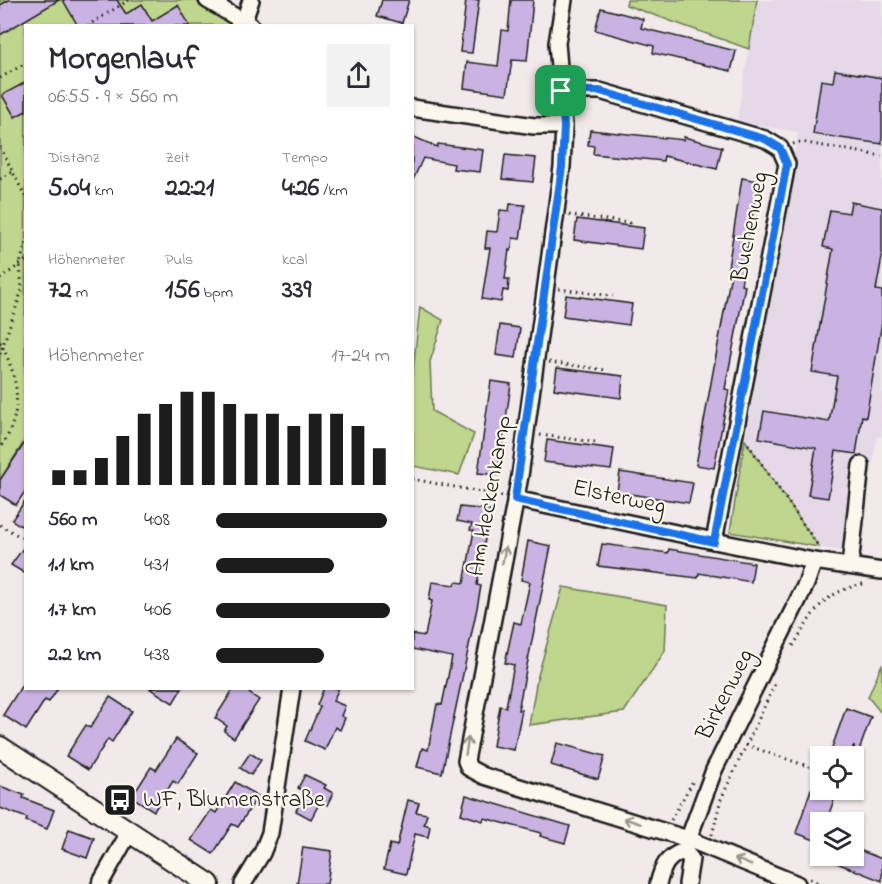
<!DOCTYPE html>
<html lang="de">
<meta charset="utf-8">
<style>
:root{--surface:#fff;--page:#f2f2f3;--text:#2b2b33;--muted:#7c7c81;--accent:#1c1c1c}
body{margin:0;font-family:"Indie Flower",sans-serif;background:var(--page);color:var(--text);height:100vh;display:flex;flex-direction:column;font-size:22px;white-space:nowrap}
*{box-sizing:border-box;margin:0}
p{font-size:20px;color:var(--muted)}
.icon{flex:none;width:33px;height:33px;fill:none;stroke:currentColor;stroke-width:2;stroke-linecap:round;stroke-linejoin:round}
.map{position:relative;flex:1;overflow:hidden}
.side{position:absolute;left:24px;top:24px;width:390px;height:666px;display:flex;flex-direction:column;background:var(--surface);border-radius:0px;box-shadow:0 2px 4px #0004}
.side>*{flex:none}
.tools{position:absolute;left:810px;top:746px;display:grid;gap:12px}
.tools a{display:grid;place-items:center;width:54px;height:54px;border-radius:0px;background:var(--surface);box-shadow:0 2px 4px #0004;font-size:30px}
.pin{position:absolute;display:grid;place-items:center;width:51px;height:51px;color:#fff;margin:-26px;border-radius:12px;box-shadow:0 3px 9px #0006}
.round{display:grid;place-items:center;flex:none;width:63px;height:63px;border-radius:0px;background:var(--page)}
.headline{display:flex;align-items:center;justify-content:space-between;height:102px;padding:0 24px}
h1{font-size:33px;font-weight:800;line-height:45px}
.figures{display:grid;grid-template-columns:repeat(3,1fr);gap:9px;height:102px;padding:6px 24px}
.figures div{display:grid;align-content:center}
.figures b{font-size:26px;font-weight:800}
.figures small{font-size:16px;font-weight:400}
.figures p{font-size:16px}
.chart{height:168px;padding:12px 24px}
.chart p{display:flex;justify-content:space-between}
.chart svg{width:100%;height:108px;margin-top:6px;stroke:var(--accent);stroke-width:6}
ul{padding:0 24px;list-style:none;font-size:20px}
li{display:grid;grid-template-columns:96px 72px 1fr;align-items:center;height:45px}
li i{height:15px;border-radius:8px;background:var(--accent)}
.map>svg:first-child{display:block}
</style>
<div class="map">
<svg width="882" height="884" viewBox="0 0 882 884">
<rect width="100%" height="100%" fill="#f1e9ea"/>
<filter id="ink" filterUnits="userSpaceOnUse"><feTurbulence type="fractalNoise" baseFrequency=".0167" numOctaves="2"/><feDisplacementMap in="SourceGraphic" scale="12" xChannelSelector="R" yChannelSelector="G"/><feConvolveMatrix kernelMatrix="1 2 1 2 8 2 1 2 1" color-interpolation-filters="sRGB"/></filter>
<g filter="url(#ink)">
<path fill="#e5d9e8" d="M757,0H882V437H877L859,554L819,547L745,440L798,132L737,122Z"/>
<g fill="#bed68d" stroke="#6d7954" stroke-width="1.5">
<path d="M0,0H199L240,25L26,26L25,440L0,480Z"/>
<path d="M627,0H757L749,49L626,5Z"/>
<path d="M420,307L443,320L430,362L432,411L474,434L459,475L413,466L412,379Z"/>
<path d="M745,440L819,547L730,532Z"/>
<path d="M563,587L667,605L665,651L624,712L529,725L537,679Z"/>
<path d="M882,664V714L868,697Z"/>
</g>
<g fill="#cab3e2" stroke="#1c1c1c" stroke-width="1.5">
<path d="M9,0H59L0,35V5Z"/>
<path d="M63,0H117L126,14L142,4L152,21L178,5L190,26H78Z"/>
<path d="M382,0H409L402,23L377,16Z"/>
<path d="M466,0H479L472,53L460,52Z"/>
<path d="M511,0H533L527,61L512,60L507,94L464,88L467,62L498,66L502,30L508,31Z"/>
<path d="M601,8L643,19L641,28L736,51L731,71L653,53L654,46L595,30Z"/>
<path d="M835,70L882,78V144L813,134L821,80L833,82Z"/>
<path d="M26,82V111L15,117L2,95Z"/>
<path d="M590,130L684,140V137L722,147L717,169L664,156L663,161L593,154L594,146L588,145Z"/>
<path d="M412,136L437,147L438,144L483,150L480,172L453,169L454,164L423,158L412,182Z"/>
<path d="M505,155L536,158L533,182L502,179Z"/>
<path d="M742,178L758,181L741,285L745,286L725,389L729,390L714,468L696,465L732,268H728Z"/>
<path d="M851,202L882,208V257L876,290L882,291V322L866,417L862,416L856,454L836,451L828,498L808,495L816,448L759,438L764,411L829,422L837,376L812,372L833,249L823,247L830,210L849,213Z"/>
<path d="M510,204L525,205L520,239L513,238L511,251L509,250L505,279H509L508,291L503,290L501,302L482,299L490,248H485L487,231L497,232L500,210L509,211Z"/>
<path d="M577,219L644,228L641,249L574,240Z"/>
<path d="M566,295L632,304L629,325L563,316Z"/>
<path d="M500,325L520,328L516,358L496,355Z"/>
<path d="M557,368L623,376L621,398L554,389Z"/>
<path d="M491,381L511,384L498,475L478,473Z"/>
<path d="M547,440L614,449L611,470L544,462Z"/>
<path d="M26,441V490L16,505L0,495V480Z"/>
<path d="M620,472L693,483L689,503L617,492Z"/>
<path d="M26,499V520L21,526L12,520Z"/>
<path d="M460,507L490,510L477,585L481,586L477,608L442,773L417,767L422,748L428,750L437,704L442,705L452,657L412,649V634L425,636L432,601L429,600L432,582L455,585L456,582L464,583L474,531L470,530L472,524L457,521Z"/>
<path d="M528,541L551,546L518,710H522L514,750L493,746L500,706L506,707L514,665L505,663L514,622L521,624L530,582L521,580Z"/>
<path d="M26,544V574L11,565Z"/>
<path d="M602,544L668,553L669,549L754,563L751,582L699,573L698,578L598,566Z"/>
<path d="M22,685L26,688H58L49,702L45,700L26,730L3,715Z"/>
<path d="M149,688H182L173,703Z"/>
<path d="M234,688H252L249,693L259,700L234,738L224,731L227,726L215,718Z"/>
<path d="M324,688H339L333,701L345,706L341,716L345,718L340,730L335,727L325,750L305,741L320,707L317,705Z"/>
<path d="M110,697L132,711L112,742L108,739L88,770L66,756L86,725L90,728Z"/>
<path d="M846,708L871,717L855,762L854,745L849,756H829Z"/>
<path d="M176,739L198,753L178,784L173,781L154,811L132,797L151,767L156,770Z"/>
<path d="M557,743L605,756L598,779L551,765Z"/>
<path d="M250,753L261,760L251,775L240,768Z"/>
<path d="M305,775L326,785L324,788L333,793L327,805L320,802L311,819L296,811L305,792L298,788Z"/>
<path d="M235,782L258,796L238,827L232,824L213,854L191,840L211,810L216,813Z"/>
<path d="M0,786L24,795L23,798L54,810L47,829L26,821L27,818L0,808Z"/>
<path d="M811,789H838L826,822H820V842L796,833Z"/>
<path d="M466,795L570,826L565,843L540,836L541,833L484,818L483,821L461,814Z"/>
<path d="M408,800L419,803L416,812L427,814L424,824L430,826L428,837L415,834L406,874L384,869L390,844L397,846Z"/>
<path d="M69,829L94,838L87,858L62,849Z"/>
<path d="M303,847L332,851L327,884H297Z"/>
<path d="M854,848L882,859V881L819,856L854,855Z"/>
</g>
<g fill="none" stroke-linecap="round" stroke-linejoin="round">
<defs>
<g id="minor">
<path d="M207,0L251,26"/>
<path d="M564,0L557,43L564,126L562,167L520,476L466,761L469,768L484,776L688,839L797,884"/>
<path d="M244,21L251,0"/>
<path d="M560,91H600L765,139L780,148L787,164L714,541"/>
<path d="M412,108L534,126H564"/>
<path d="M515,499L714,541L814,561L882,571"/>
<path d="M850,566L861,465"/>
<path d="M684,851L714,770L806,584L814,561"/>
<path d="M684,851L691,859L687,884"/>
<path d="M100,884L130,831"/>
<path d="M243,884L262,853L270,833L292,688"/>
<path d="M658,884C663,866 666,857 684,851"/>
</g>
<path id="tertiary" d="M0,747L209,884"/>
</defs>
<use href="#minor" stroke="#1c1c1c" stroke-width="20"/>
<use href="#tertiary" stroke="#1c1c1c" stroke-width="24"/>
<g stroke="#1c1c1c" stroke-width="3" stroke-dasharray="1.5 4.5" stroke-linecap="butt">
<path d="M87,26L129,0"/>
<path d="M0,78L26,63"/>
<path d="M793,144L801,142L882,156"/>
<path d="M0,147L26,198"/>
<path d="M0,179L12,172"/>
<path d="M569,215L629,223V226"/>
<path d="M0,279L26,260"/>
<path d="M559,289L613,296"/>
<path d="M0,342C20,380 24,412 0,449"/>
<path d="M0,354L22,290L20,264L26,241"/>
<path d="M549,362L606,370"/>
<path d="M540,435L595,442"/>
<path d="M748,444L819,547"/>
<path d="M412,479L502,496"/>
<path d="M0,525L26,540"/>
<path d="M793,646C814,612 821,593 863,584"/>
<path d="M746,745L810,767"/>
<path d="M671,820L693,781"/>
<path d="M712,835L721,799L775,684"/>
<path d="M810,879L822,884"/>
</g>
<use href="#minor" stroke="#fbf7ec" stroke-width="15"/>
<use href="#tertiary" stroke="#fbf7ec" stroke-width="20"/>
</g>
<defs><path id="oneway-shaft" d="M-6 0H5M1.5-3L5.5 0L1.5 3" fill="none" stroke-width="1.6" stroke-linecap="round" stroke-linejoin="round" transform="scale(1.5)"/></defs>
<g stroke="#97948e">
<use href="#oneway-shaft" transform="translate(504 555) rotate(-79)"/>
<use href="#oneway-shaft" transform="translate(467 746) rotate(-81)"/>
<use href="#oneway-shaft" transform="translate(632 821) rotate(-162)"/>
<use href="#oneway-shaft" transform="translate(743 862) rotate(-158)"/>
</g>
</g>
<g fill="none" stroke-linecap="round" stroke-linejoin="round" filter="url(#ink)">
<defs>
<path id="route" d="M561,91H600L765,139L780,148L787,164L714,542L515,499L562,167L564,126Z"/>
</defs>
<use href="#route" stroke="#fff" stroke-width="12"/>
<use href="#route" stroke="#1a73e8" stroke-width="8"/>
</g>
<defs>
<symbol id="bus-square" viewBox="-11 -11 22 22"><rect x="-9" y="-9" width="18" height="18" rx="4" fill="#1c1c1c" stroke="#fbf7ec"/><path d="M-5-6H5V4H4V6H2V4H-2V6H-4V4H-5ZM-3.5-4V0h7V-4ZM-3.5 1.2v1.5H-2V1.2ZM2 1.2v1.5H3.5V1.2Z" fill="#fff"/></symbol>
</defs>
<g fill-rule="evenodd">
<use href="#bus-square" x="101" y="781" width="38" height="38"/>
</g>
<g text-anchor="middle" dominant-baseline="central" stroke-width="4.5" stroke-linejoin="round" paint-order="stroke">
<g font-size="24" fill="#1c1c1c" stroke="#fbf7ec">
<text transform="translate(751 227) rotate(-79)">Buchenweg</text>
<text transform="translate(491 496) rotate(-80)">Am Heckenkamp</text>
<text transform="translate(619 498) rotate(12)">Elsterweg</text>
<text transform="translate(726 695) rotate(-63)">Birkenweg</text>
</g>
<g font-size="24" fill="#1c1c1c" stroke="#fbf7ec" text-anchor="start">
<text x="143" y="800">WF, Blumenstraße</text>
</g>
</g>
</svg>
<div class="tools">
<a><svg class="icon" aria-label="locate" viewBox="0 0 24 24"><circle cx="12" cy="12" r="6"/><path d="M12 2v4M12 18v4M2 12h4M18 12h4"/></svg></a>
<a><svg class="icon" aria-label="layers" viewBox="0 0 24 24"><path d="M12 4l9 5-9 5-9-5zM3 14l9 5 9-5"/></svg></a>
</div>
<div class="pin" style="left:561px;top:91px;background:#1e9e55"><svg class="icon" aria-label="arrive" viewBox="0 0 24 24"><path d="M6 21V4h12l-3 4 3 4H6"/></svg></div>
<section class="side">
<div class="headline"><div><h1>Morgenlauf</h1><p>06:55 · 9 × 560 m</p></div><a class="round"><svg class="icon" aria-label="share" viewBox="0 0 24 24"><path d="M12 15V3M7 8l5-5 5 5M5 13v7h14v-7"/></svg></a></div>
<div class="figures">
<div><p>Distanz</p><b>5.04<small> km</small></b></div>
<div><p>Zeit</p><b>22:21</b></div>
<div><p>Tempo</p><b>4:26<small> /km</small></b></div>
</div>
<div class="figures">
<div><p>Höhenmeter</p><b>72<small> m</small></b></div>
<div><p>Puls</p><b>156<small> bpm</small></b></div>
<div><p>kcal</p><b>339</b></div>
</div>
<div class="chart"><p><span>Höhenmeter</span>17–24 m</p>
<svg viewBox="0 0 160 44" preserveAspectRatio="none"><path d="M5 44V38M15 44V38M25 44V33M35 44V24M45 44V15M55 44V11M65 44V6M75 44V6M85 44V11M95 44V15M105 44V15M115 44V20M125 44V15M135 44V15M145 44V20M155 44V29"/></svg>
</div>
<ul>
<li><b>560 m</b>4:08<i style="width:98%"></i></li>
<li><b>1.1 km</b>4:31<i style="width:68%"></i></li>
<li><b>1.7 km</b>4:06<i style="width:100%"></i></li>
<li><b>2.2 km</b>4:38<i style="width:62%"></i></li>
</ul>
</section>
</div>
